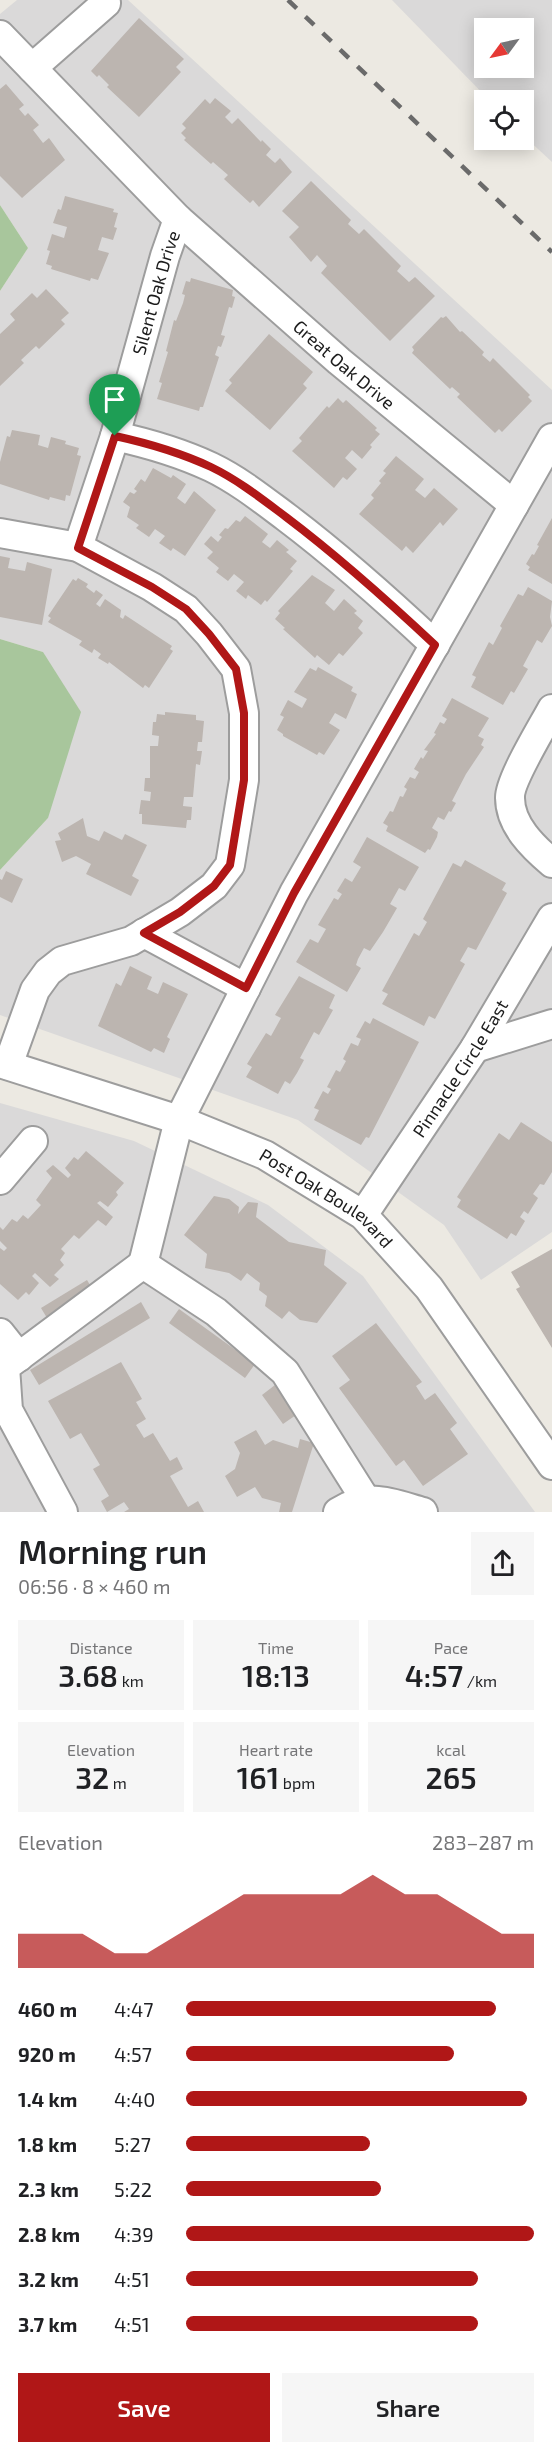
<!DOCTYPE html>
<meta charset="utf-8">
<style>
:root{--surface:#fff;--page:#f6f6f6;--text:#202124;--muted:#757577;--accent:#b01717}
body{margin:0;font-family:"Exo 2",sans-serif;background:var(--page);color:var(--text);height:100vh;display:flex;flex-direction:column;font-size:22px;white-space:nowrap}
*{box-sizing:border-box;margin:0}
p{font-size:20px;color:var(--muted)}
.icon{flex:none;width:33px;height:33px;fill:none;stroke:currentColor;stroke-width:2;stroke-linecap:round;stroke-linejoin:round}
.map{position:relative;height:1512px;overflow:hidden}
.drawer{display:flex;flex-direction:column;background:var(--surface);flex:1}
.drawer>*{flex:none}
.needle{width:39px;rotate:237deg}
.fabs{position:absolute;left:474px;top:18px;display:grid;gap:12px}
.fabs a{display:grid;place-items:center;width:60px;height:60px;border-radius:0px;background:var(--surface);box-shadow:0 3px 15px #0003;font-size:30px}
.pin{position:absolute;display:grid;place-items:center;width:51px;height:51px;color:#fff;margin:-62px -26px;border-radius:50% 50% 50% 0;rotate:-45deg;box-shadow:0 0 6px #0007}
.pin .icon{rotate:45deg}
.round{display:grid;place-items:center;flex:none;width:63px;height:63px;border-radius:0px;background:var(--page)}
.head{display:flex;align-items:center;justify-content:space-between;height:102px;padding:0 18px}
h1{font-size:33px;font-weight:600;line-height:45px}
.metrics{display:grid;grid-template-columns:repeat(3,1fr);gap:9px;height:102px;padding:6px 18px}
.metrics div{display:grid;align-content:center;border-radius:0px;background:var(--page);text-align:center}
.metrics b{font-size:30px;font-weight:600}
.metrics small{font-size:16px;font-weight:400}
.metrics p{font-size:16px}
.chart{height:168px;padding:12px 18px}
.chart p{display:flex;justify-content:space-between}
.chart svg{width:100%;height:108px;margin-top:6px;fill:var(--accent);opacity:.7}
.primary-button{display:flex;gap:12px;margin-top:auto;padding:12px 18px}
.primary-button a{flex:1;height:69px;border-radius:0px;background:var(--accent);color:#fff;font-size:24px;font-weight:600;line-height:69px;text-align:center}
.primary-button a+a{background:var(--page);color:var(--text)}
ul{padding:0 18px;list-style:none;font-size:20px}
li{display:grid;grid-template-columns:96px 72px 1fr;align-items:center;height:45px}
li i{height:15px;border-radius:8px;background:var(--accent)}
.map>svg:first-child{display:block}
</style>
<div class="map">
<svg width="552" height="1512" viewBox="0 0 552 1512">
<rect width="100%" height="100%" fill="#ece9e2"/>
<g fill="#dad9d9" fill-rule="evenodd">
<path d="M17,0H128L552,390V1232L481,1280L444,1225L298,1120L0,1015V870L48,818L43,652L0,639V291L28,248L0,205V14Z"/>
<path d="M392,0H552V162L524,136V100H489ZM524,28V68H484V28Z"/>
<path d="M0,1103L134,1141L268,1205L363,1276L535,1512H0Z"/>
</g>
<g fill="#a8c69c">
<path d="M0,205L28,248L0,291Z"/>
<path d="M0,639L43,652L81,712L48,818L0,870Z"/>
</g>
<g fill="#bcb5b0">
<path d="M139,18L184,59L176,67L181,72L139,117L107,87L109,85L99,75L97,77L91,71Z"/>
<path d="M6,84L24,105L19,109L25,116L28,113L39,125L33,130L43,143L49,138L65,160L22,198L0,176V89Z"/>
<path d="M215,98L231,111L225,117L232,124L238,118L261,142L262,140L271,149L266,155L275,163L280,158L292,172L259,207L253,200L250,203L224,179L228,175L213,162L211,164L184,140L186,138L181,133L186,128L182,124L205,99L210,104Z"/>
<path d="M311,181L351,220L348,224L359,234L364,229L401,266L397,271L409,282L415,277L435,296L390,341L321,273L327,266L317,255L311,262L289,237L299,227L282,211Z"/>
<path d="M65,196L114,209L113,212L118,213L114,227L117,228L113,240L102,237L98,250L109,253L98,280L91,278L90,281L51,269L52,266L46,264L50,251L47,250L52,234L64,238L67,227L53,223L58,209L61,210Z"/>
<path d="M191,278L233,290L232,296L235,297L232,308L229,307L221,335L225,336L221,347L218,346L215,355L219,357L203,407H200L199,411L157,399L162,383L159,382L168,352L166,351L174,320L176,321L183,303L185,295L182,294L186,281L190,282Z"/>
<path d="M46,289L69,313L61,320L65,324L39,349L36,346L21,360L24,363L0,386V334L15,320L10,314L32,293L37,298Z"/>
<path d="M446,316L460,332L462,331L484,352L482,355L490,362L493,358L530,395L528,397L532,401L502,432L499,429L495,433L457,397L460,394L452,387L450,389L412,353L414,350L412,347L441,317L443,318Z"/>
<path d="M269,334L313,372L303,384L307,388L270,430L225,391L232,383L229,380Z"/>
<path d="M338,398L343,403L346,400L377,428L375,430L380,434L370,445L372,447L362,459L352,450L345,458L357,469L347,480L343,477L334,488L292,451L302,441L299,438L327,406L329,408Z"/>
<path d="M12,430L40,435L38,445L48,448L51,437L66,441L65,444L79,448L77,455L81,456L70,496L66,495L65,501L50,497L49,500L0,484V462L7,436L10,437Z"/>
<path d="M396,456L424,479L415,490L425,498L434,488L458,509L443,526L440,522L413,553L406,546L402,551L359,514L374,498L371,495L381,483L379,481L386,473L383,471Z"/>
<path d="M153,468L171,478L173,475L186,484L177,498L185,504L194,491L216,510L185,556L173,548L171,551L159,543L165,536L155,529L149,537L136,528L139,525L127,517L130,507L123,502L130,492L134,494L137,491L134,489L141,479L145,482Z"/>
<path d="M245,516L268,534L262,542L270,548L277,540L289,550L286,552L297,561L290,569L293,571L267,602L265,600L261,605L248,595L246,599L236,591L244,582L234,574L228,581L216,572L219,568L207,558L213,552L204,544L211,536L218,542L222,537L219,535L225,528L228,529L236,520L240,522Z"/>
<path d="M552,518V584L528,570L530,567L526,564L532,554L534,555L539,546L537,545Z"/>
<path d="M0,556L10,558L8,568L25,571L27,562L52,569L42,625L0,617Z"/>
<path d="M312,575L335,590L325,603L334,611L344,599L357,611L354,613L363,621L358,628L363,633L343,656L339,653L329,665L317,655L315,658L283,629L285,628L275,619L280,613L278,611Z"/>
<path d="M78,578L88,584L86,587L94,593L96,590L103,595L96,604L100,607L105,599L121,610L120,617L123,619L125,615L172,646L170,649L173,651L149,688L145,685L143,688L109,662L108,664L98,658L101,654L94,649L92,653L79,645L82,641L48,622L51,618L48,616L73,579L76,581Z"/>
<path d="M528,587L552,601L550,617L552,626L542,643L537,640L523,666L528,669L514,693L511,691L503,705L471,687L476,677L472,675L489,642L493,645L502,628L500,626L518,594L523,596Z"/>
<path d="M318,667L353,687L351,691L357,694L346,719L335,713L329,723L340,730L324,755L319,752L317,755L283,736V734L277,730L284,717L280,715L288,700L302,708L307,699L294,692L310,668L316,671Z"/>
<path d="M452,698L489,718L478,736L484,739L481,745L484,747L466,774L452,801L456,803L451,812L449,811L444,820L438,817L432,828L438,832L437,837L430,850L428,849L425,853L386,831L388,826L383,823L390,811L393,812L400,796L403,797L407,789L404,787L410,777L415,779L419,772L414,769L421,757L423,759L428,751L424,750L436,734L434,733L440,722L444,724L447,719L442,716Z"/>
<path d="M165,712L196,715V720L204,721L202,742H198L197,751H202L200,765L196,764L193,797H184L183,806L192,807L191,820H187L186,828L142,824V814H139L141,800L150,801L151,792L144,791L145,778H150V746H158L159,736L152,735L153,722H156L157,714L165,715Z"/>
<path d="M83,818L87,836L99,841L104,831L122,840L125,834L147,845L132,876L139,880L131,896L86,874L91,864L76,856L62,862L55,841L61,840L58,833Z"/>
<path d="M367,837L419,867L405,891L399,888L390,904L397,908L383,932L370,951L364,948L358,959L356,965L361,968L347,992L296,962L310,939L318,943L326,929L318,925L334,898L338,900L342,894L337,891L345,878L352,882L361,867L353,862Z"/>
<path d="M465,860L506,883L502,890L507,893L476,950L468,947L460,961L465,964L435,1019L429,1016L424,1026L382,1004L388,994L382,991L414,933L419,936L427,922L423,919L453,863L461,867Z"/>
<path d="M6,871L23,879L12,903L0,897V879L2,880Z"/>
<path d="M130,966L152,977L147,989L158,994L163,982L188,994L167,1037L170,1039L164,1053L154,1048L151,1052L98,1026L116,983L121,986Z"/>
<path d="M299,976L335,995L329,1008L333,1010L319,1035L314,1032L300,1058L304,1060L297,1073L290,1084L285,1081L278,1094L246,1077L252,1067L247,1064L266,1033L271,1036L281,1018L275,1015Z"/>
<path d="M373,1018L419,1042L369,1138L366,1137L361,1145L314,1120L319,1110L314,1108L323,1091L328,1094L331,1089L327,1087L336,1070L340,1072L346,1061L343,1059L351,1043L358,1046L361,1039L356,1037L365,1021L370,1024Z"/>
<path d="M521,1122L552,1142V1172L544,1185L540,1184L533,1194L538,1198L528,1214L524,1211L520,1217L525,1221L516,1236L511,1233L507,1239L457,1207L461,1200L457,1197L499,1133L509,1140Z"/>
<path d="M86,1151L124,1183L116,1192L118,1195L108,1207L100,1201L97,1203L113,1217L106,1226L98,1220L79,1239L74,1235L61,1249L65,1253L60,1260L64,1265L54,1275L59,1279L50,1287L35,1273L32,1276L39,1283L29,1295L26,1292L18,1300L0,1284V1248L4,1251L7,1248L0,1241V1227L3,1230L12,1219L17,1222L23,1215L28,1219L41,1205L36,1200L52,1178L46,1171L53,1165L68,1178L71,1175L65,1168L74,1157L78,1160Z"/>
<path d="M214,1196L229,1199L239,1207L238,1214L248,1202L258,1203L256,1217L289,1242L326,1250L324,1265L347,1283L317,1323L300,1320L289,1311L282,1319L265,1306L267,1296L259,1290L260,1283L247,1273L241,1281L229,1273L205,1268L207,1254L184,1235Z"/>
<path d="M552,1249V1348L516,1289L520,1287L511,1272Z"/>
<path d="M87,1280L96,1295L50,1323L41,1308Z"/>
<path d="M141,1302L150,1318L39,1385L30,1370Z"/>
<path d="M179,1309L255,1364L245,1378L169,1323Z"/>
<path d="M376,1323L422,1382L416,1386L425,1400L435,1393L457,1423L450,1429L468,1454L423,1486L404,1460L396,1466L339,1388L350,1380L332,1356Z"/>
<path d="M121,1362L142,1399L136,1402L146,1419L136,1425L144,1438L153,1433L170,1461L177,1457L183,1469L170,1476L188,1507L198,1501L204,1512H124L129,1509L124,1502L107,1512L101,1501L109,1496L93,1469L100,1465L81,1433L70,1439L48,1401Z"/>
<path d="M275,1385L296,1415L283,1424L262,1395Z"/>
<path d="M256,1430L265,1445L273,1440L298,1448L300,1439L314,1443L292,1512H279L281,1503L262,1498L255,1487L237,1497L225,1476L235,1469L240,1453L234,1442Z"/>
</g>
<g fill="none" stroke-linecap="round" stroke-linejoin="round">
<defs>
<g id="minor">
<path id="s1" d="M0,35L178,219L339,361L514,505"/>
<path d="M32,68L106,3"/>
<path d="M115,436C147,443 181,453 211,467C238,480 262,499 286,517C339,557 387,600 435,645"/>
<path d="M0,533L78,547L152,587L186,609L209,634L236,669L244,713V780L230,865L214,886L180,912L131,941L62,961L48,972L35,990L8,1065"/>
<path id="s2" d="M78,547L115,436L165,256L178,219"/>
<path d="M552,709C543,726 509,781 510,798C510,825 533,847 552,863"/>
<path d="M144,933L246,988"/>
<path d="M475,1048L552,1024"/>
<path id="s3" d="M0,1063L179,1120L265,1155L363,1215L429,1288L552,1465"/>
<path d="M0,1180L33,1141"/>
<path id="s4" d="M363,1215L475,1048L552,918"/>
<path d="M0,1333L19,1357"/>
<path d="M367,1502L285,1372L216,1312L143,1264L179,1120L294,893L552,438"/>
<path d="M63,1512L8,1410L5,1367L143,1264"/>
<path d="M338,1512C370,1492 391,1503 423,1512"/>
</g>
</defs>
<use href="#minor" stroke="#9d9d9d" stroke-width="32"/>
<use href="#minor" stroke="#fff" stroke-width="28"/>
<path stroke="#6a6a6a" stroke-width="4.5" stroke-dasharray="12 12" stroke-linecap="butt" d="M288,0L552,252"/>
</g>
<g fill="none" stroke-linecap="round" stroke-linejoin="round">
<defs>
<path id="route" d="M115,436C147,443 181,453 211,467C238,480 262,499 286,517C339,557 387,600 435,645L294,893L246,988L144,933L180,912L214,886L230,865L244,780V713L236,669L209,634L186,609L152,587L78,548Z"/>
</defs>
<use href="#route" stroke="#fff" stroke-width="12"/>
<use href="#route" stroke="#b01717" stroke-width="8"/>
</g>
<g text-anchor="middle" dominant-baseline="central" stroke-width="6" stroke-linejoin="round" paint-order="stroke">
<g font-size="18" fill="#1c1c1c" stroke="#fff">
<text stroke="none"><textPath href="#s2" startOffset="266">Silent Oak Drive</textPath></text>
<text stroke="none"><textPath href="#s1" startOffset="477">Great Oak Drive</textPath></text>
<text stroke="none"><textPath href="#s4" startOffset="176">Pinnacle Circle East</textPath></text>
<text stroke="none"><textPath href="#s3" startOffset="356">Post Oak Boulevard</textPath></text>
</g>
</g>
</svg>
<div class="fabs">
<a><svg class="needle" viewBox="-14 -14 28 28"><path d="M0-13l5 13h-10z" fill="#e53935"/><path d="M0 13l5-13h-10z" fill="#757577"/></svg></a>
<a><svg class="icon" aria-label="locate" viewBox="0 0 24 24"><circle cx="12" cy="12" r="6"/><path d="M12 2v4M12 18v4M2 12h4M18 12h4"/></svg></a>
</div>
<div class="pin" style="left:115px;top:436px;background:#1e9e55"><svg class="icon" aria-label="arrive" viewBox="0 0 24 24"><path d="M6 21V4h12l-3 4 3 4H6"/></svg></div>
</div>
<section class="drawer">
<div class="head"><div><h1>Morning run</h1><p>06:56 · 8 × 460 m</p></div><a class="round"><svg class="icon" aria-label="share" viewBox="0 0 24 24"><path d="M12 15V3M7 8l5-5 5 5M5 13v7h14v-7"/></svg></a></div>
<div class="metrics">
<div><p>Distance</p><b>3.68<small> km</small></b></div>
<div><p>Time</p><b>18:13</b></div>
<div><p>Pace</p><b>4:57<small> /km</small></b></div>
</div>
<div class="metrics">
<div><p>Elevation</p><b>32<small> m</small></b></div>
<div><p>Heart rate</p><b>161<small> bpm</small></b></div>
<div><p>kcal</p><b>265</b></div>
</div>
<div class="chart"><p><span>Elevation</span>283–287 m</p>
<svg viewBox="0 0 160 44" preserveAspectRatio="none"><path d="M0 44V30L10 30L20 30L30 38L40 38L50 30L60 22L70 14L80 14L90 14L100 14L110 6L120 14L130 14L140 22L150 30L160 30V44z"/></svg>
</div>
<ul>
<li><b>460 m</b>4:47<i style="width:89%"></i></li>
<li><b>920 m</b>4:57<i style="width:77%"></i></li>
<li><b>1.4 km</b>4:40<i style="width:98%"></i></li>
<li><b>1.8 km</b>5:27<i style="width:53%"></i></li>
<li><b>2.3 km</b>5:22<i style="width:56%"></i></li>
<li><b>2.8 km</b>4:39<i style="width:100%"></i></li>
<li><b>3.2 km</b>4:51<i style="width:84%"></i></li>
<li><b>3.7 km</b>4:51<i style="width:84%"></i></li>
</ul>
<div class="primary-button"><a>Save</a><a>Share</a></div>
</section>
